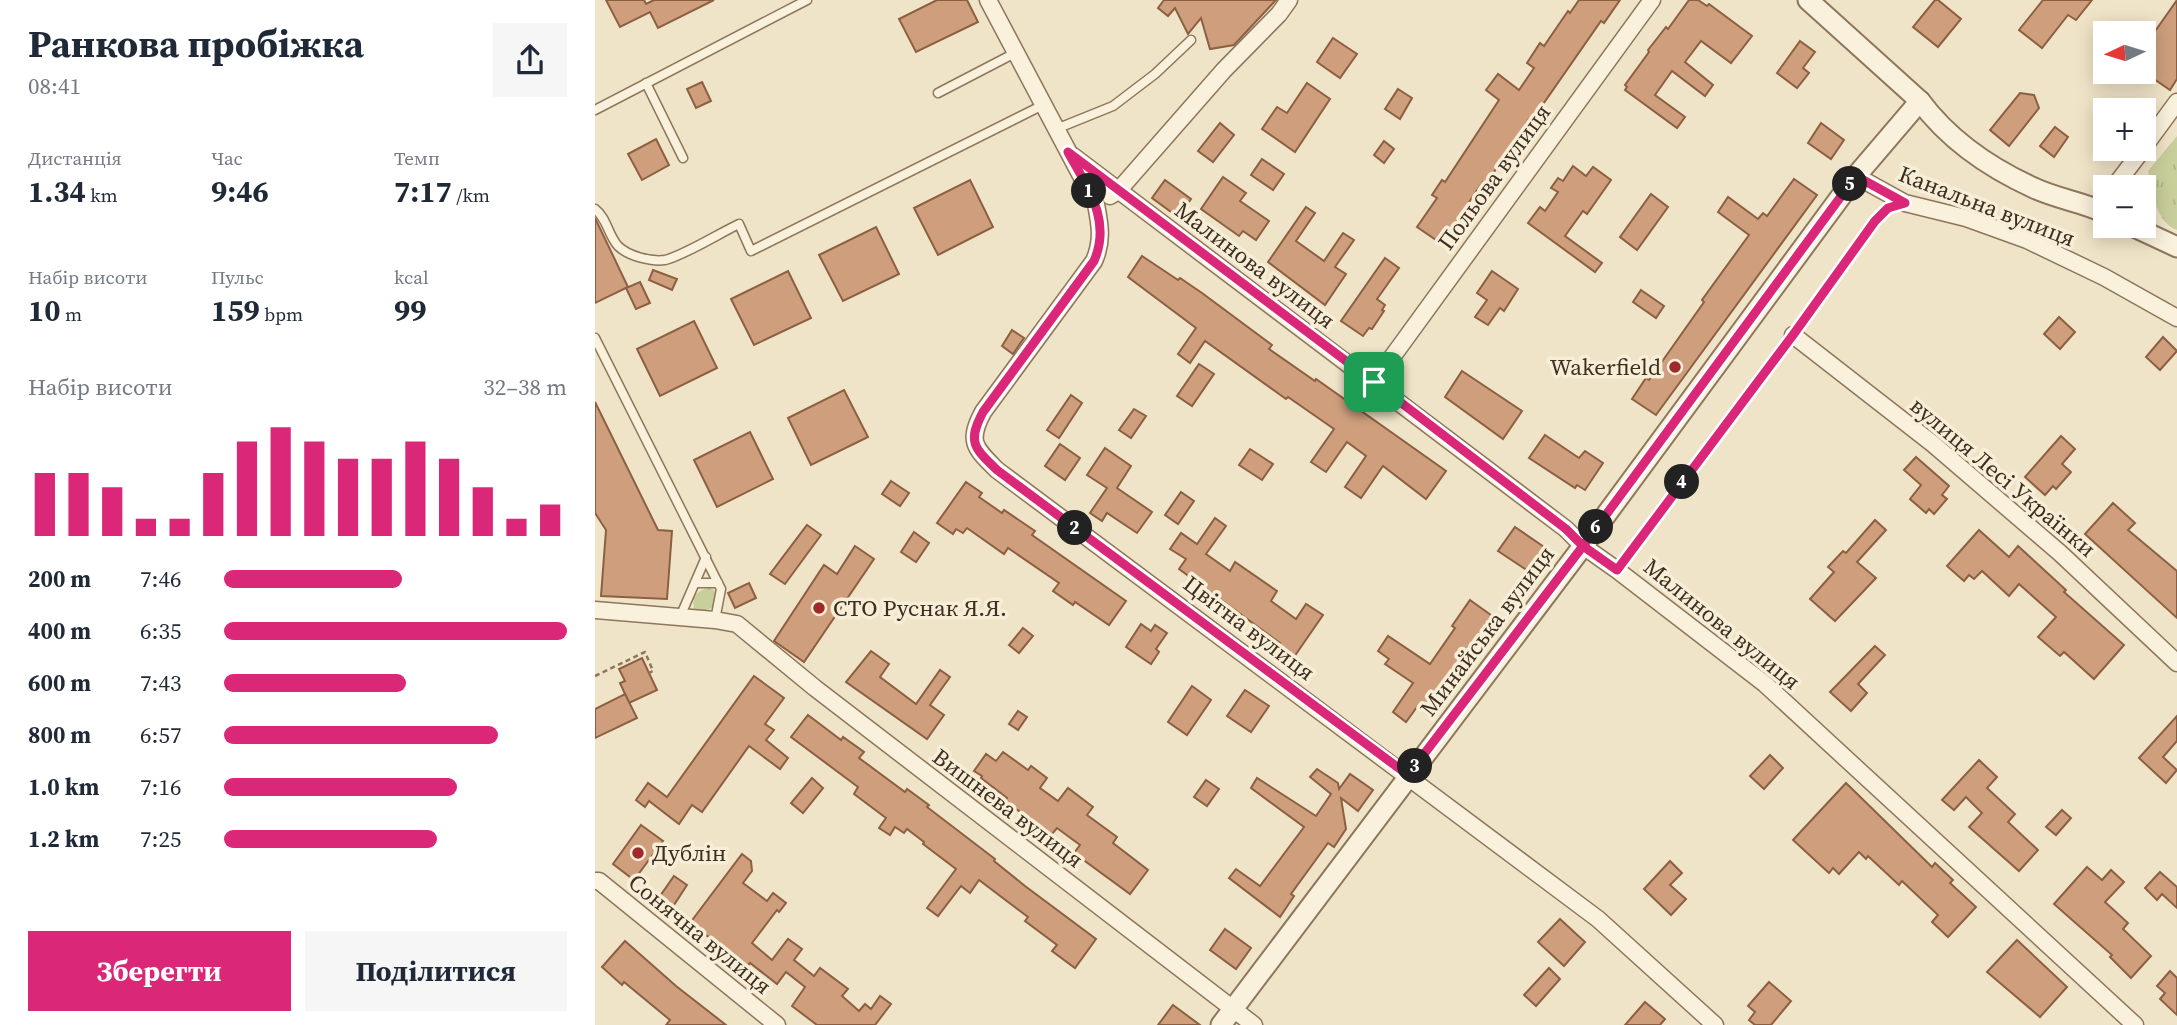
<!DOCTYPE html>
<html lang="uk">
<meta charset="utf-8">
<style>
:root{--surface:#fff;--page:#f6f6f7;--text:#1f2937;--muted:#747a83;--accent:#db2777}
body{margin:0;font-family:"Source Serif 4",serif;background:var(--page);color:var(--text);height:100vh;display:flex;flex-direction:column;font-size:26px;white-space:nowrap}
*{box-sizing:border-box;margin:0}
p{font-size:23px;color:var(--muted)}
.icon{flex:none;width:38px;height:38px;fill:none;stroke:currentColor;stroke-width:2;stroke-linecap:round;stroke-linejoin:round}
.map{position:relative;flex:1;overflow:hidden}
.details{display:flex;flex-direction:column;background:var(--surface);width:595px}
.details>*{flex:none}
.needle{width:46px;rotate:266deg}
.fabs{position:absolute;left:1498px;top:21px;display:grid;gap:14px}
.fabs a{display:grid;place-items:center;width:63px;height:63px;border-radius:0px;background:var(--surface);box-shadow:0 4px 18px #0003;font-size:35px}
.pin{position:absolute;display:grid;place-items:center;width:60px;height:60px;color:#fff;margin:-30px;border-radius:14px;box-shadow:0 4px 10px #0006}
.km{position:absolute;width:35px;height:35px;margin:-18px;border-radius:50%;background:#222;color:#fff;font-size:19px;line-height:35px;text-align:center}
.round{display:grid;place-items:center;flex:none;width:74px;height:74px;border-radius:0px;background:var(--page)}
.overview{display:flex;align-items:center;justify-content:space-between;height:119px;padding:0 28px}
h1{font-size:38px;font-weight:700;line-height:52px}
.figures{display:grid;grid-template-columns:repeat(3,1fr);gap:10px;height:119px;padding:7px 28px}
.figures div{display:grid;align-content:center}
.figures b{font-size:30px;font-weight:700}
.figures small{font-size:19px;font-weight:400}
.figures p{font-size:19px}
.chart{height:196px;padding:14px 28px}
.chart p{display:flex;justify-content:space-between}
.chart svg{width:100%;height:126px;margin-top:7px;stroke:var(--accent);stroke-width:6}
.button{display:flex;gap:14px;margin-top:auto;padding:14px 28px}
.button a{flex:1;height:80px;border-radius:0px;background:var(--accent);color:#fff;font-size:28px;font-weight:700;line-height:80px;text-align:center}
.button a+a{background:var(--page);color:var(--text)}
ul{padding:0 28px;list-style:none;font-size:23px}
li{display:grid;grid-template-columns:112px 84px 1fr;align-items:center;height:52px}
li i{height:18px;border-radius:9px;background:var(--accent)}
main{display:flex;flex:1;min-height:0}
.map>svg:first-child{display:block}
</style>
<main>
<section class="details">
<div class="overview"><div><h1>Ранкова пробіжка</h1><p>08:41</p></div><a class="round"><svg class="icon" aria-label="share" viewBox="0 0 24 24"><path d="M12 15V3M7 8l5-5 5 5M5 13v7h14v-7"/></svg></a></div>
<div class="figures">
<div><p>Дистанція</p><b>1.34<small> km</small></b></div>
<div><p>Час</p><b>9:46</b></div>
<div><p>Темп</p><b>7:17<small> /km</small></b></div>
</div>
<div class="figures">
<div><p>Набір висоти</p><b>10<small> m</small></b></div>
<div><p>Пульс</p><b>159<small> bpm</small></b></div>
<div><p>kcal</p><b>99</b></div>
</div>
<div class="chart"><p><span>Набір висоти</span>32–38 m</p>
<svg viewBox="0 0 160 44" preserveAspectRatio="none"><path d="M5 44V22M15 44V22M25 44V27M35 44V38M45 44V38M55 44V22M65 44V11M75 44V6M85 44V11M95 44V17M105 44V17M115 44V11M125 44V17M135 44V27M145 44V38M155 44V33"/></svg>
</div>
<ul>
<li><b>200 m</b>7:46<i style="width:52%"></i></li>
<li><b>400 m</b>6:35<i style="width:100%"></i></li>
<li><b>600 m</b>7:43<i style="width:53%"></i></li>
<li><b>800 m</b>6:57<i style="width:80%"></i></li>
<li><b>1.0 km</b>7:16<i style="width:68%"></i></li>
<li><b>1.2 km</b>7:25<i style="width:62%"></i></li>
</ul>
<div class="button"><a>Зберегти</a><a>Поділитися</a></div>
</section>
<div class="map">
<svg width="1582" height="1025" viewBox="0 0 1582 1025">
<defs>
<pattern id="grass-tufts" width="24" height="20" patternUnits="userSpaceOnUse" patternTransform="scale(1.75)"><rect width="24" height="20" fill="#c9cf9b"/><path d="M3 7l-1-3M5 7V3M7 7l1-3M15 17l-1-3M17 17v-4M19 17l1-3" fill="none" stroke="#aeb285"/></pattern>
</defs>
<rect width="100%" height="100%" fill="#f0e4c8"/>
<g fill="url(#grass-tufts)">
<path d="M1582,136V230C1560,222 1558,191 1553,171Z"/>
<path d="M115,588L122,592L118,608L111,610H99L98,596L107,590Z"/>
</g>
<g fill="#cf9f7d" stroke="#8d5f41" stroke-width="2">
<path d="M11,0H49L51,4L59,0H119L63,28L55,12L25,27Z"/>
<path d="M342,0H372L383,22L321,52L304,19Z"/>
<path d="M569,0H681L639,45L615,49L606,18L593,34L580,8L573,16L563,8Z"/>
<path d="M984,0H1025L1009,23L1006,21L937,120L934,119L891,184L888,182L880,193L847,244L822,227L842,198L837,195L847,180L850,182L904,100L891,90L903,74L924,90L939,68L932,63L945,43L949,46L973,11L975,13Z"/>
<path d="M1094,0H1103L1112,6L1114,4L1157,36L1136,63L1106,41L1090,62L1118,85L1110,96L1077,71L1060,95L1090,117L1082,128L1030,90L1032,87L1030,85L1054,52L1053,50L1071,27L1073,29Z"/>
<path d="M1340,0H1343L1366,19L1343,47L1318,27Z"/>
<path d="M1448,0H1497L1481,20L1473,15L1447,48L1424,30Z"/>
<path d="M1582,0V79L1575,90L1549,72V47Z"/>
<path d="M738,38L762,54L745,78L722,62Z"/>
<path d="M1205,41L1220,52L1208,68L1214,73L1202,88L1182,73Z"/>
<path d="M107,82L116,101L101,108L92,89Z"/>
<path d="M712,83L735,99L700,152L667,129L682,107L692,113Z"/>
<path d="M803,89L817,98L805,119L790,109Z"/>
<path d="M1425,93L1439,95L1444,108L1414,146L1395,130Z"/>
<path d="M625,123L639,135L618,162L603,151Z"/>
<path d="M1226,123L1249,140L1236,159L1213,143Z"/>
<path d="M1460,127L1473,137L1459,157L1445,146Z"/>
<path d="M61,139L74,165L47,180L33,154Z"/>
<path d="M789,141L799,149L789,163L779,155Z"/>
<path d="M667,159L689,174L678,190L656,175Z"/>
<path d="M978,166L991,176L998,167L1016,180L992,214L988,211L970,236L1007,263L1000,272L933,223L945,207L950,211L963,192L956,188L963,178L968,181Z"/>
<path d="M628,177L651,193L645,201L674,221L661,240L648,231L644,236L606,209Z"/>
<path d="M1199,179L1222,195L1061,415L1037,399L1051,378L1054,380L1109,302L1107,300L1154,235L1123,212L1133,197L1163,219L1168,213L1172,216Z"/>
<path d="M375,180L398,227L343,255L319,208Z"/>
<path d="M570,180L596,199L583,217L557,198Z"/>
<path d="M1056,194L1073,207L1042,250L1025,237Z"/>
<path d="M711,207L720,213L701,241L729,261L748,233L759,240L740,267L751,274L730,305L673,262Z"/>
<path d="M0,218L33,287L0,303Z"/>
<path d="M281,227L304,274L248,301L224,255Z"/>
<path d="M547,256L583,280L585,278L607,293L677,345L674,349L720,381L721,379L851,471L831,499L788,466L766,498L750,487L771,456L752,442L731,472L716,462L739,429L693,397L691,399L610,341L595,363L583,354L601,328L533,277Z"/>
<path d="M790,258L804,268L782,299L790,305L787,310L789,311L777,329L774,328L768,336L746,321Z"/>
<path d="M58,270L82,279L77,290L54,280Z"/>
<path d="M193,271L216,318L159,345L136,299Z"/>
<path d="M897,271L923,289L909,311L905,308L893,325L880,317L892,300L882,293Z"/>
<path d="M45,282L55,303L41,309L31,288Z"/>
<path d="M1046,290L1069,306L1061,318L1038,302Z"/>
<path d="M1464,317L1480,332L1465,349L1449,334Z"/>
<path d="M99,321L122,368L65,396L42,349Z"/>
<path d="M417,330L429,338L418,354L407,346Z"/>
<path d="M1568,337L1582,351L1565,370L1551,357Z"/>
<path d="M604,364L619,374L597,406L582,396Z"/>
<path d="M867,371L927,411L908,439L850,397Z"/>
<path d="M249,390L273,437L216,465L193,418Z"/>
<path d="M476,395L487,403L464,438L452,430Z"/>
<path d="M0,402L63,530L77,531L72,599L6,596L11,530L0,513Z"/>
<path d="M539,409L551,416L536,438L524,430Z"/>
<path d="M155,432L178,479L122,507L99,460Z"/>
<path d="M950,435L984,458L990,451L1008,463L990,490L982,485L980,488L934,458Z"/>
<path d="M1466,436L1480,449L1467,464L1476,472L1461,489L1458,486L1450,495L1430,477Z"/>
<path d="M465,444L485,458L470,480L450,466Z"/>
<path d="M510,448L536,466L522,488L557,512L542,533L512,513L507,521L495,513L512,488L492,475Z"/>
<path d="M655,449L678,464L667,480L644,465Z"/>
<path d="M1321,457L1354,486L1347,495L1352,499L1339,514L1334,509L1331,513L1315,499L1326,485L1309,470Z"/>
<path d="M296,481L314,493L305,506L287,494Z"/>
<path d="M371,482L387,493L384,497L407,513L409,510L440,531L437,535L531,601L514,625L480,602L478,605L458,591L464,583L413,548L409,554L372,528L368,533L361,529L358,534L342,523Z"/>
<path d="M586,492L599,501L583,524L570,515Z"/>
<path d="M1518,503L1540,523L1533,530L1582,571V618L1490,534Z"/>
<path d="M620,518L631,526L611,554L635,571L640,562L682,591L676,601L701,619L711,604L728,615L697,660L680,649L685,643L584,569L591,559L575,549L586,533L602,544Z"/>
<path d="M1280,520L1291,530L1262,562L1281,578L1240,621L1215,599L1239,572L1233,567L1248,551L1251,553Z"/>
<path d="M212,525L226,535L190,584L175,574Z"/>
<path d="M920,527L952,549L936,573L903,551Z"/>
<path d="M1384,530L1414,557L1423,546L1471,590L1469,592L1529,645L1499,679L1469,652L1465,656L1443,637L1461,617L1424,584L1414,596L1387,571L1379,579L1374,575L1369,581L1352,566Z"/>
<path d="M319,532L334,543L321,562L306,552Z"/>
<path d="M260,546L279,559L209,662L179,641L229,565L242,574Z"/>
<path d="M154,583L161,598L140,608L133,593Z"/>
<path d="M875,600L900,618L873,657L877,660L862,682L858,679L834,715L822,707L811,722L798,712L818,683L790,664L794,659L783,651L793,636L835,664L860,628L857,626Z"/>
<path d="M546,624L556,631L560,625L572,633L561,649L564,652L556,664L531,647Z"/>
<path d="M428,628L438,636L424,653L414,645Z"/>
<path d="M1280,646L1290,655L1263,684L1272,693L1256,711L1235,692Z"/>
<path d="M276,651L294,664L285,677L321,704L345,670L355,677L335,705L349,715L332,739L251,682Z"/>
<path d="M47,658L62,690L34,703L25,683L30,681L24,669Z"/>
<path d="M159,676L189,698L170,724L179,730L171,740L193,758L185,769L154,746L107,812L97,805L84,824L54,801L50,807L41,800L53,783L72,797Z"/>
<path d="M597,686L616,700L592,735L573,722Z"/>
<path d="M650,690L674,706L656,732L632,716Z"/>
<path d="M30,694L42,718L0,738V709Z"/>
<path d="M423,711L432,717L423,730L414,724Z"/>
<path d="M213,715L246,740L248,737L269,752L264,758L310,792L312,789L334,805L332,807L400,859L399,861L430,886L501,939L480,968L457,951L462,945L430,921L433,917L384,880L375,893L366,886L343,916L332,908L361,869L328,844L329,842L312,829L309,833L300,827L295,835L284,828L291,818L259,794L263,787L196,737Z"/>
<path d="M1582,716V741L1568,757L1582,770L1571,783L1544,758Z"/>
<path d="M408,752L433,770L436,766L452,778L445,788L463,801L473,788L498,807L492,815L522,837L518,843L553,870L535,894L479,853L485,845L462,828L457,834L435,819L410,801L412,798L386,778L387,776L379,771L391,754L401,761Z"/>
<path d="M1175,755L1188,768L1169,789L1155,776Z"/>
<path d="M1384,760L1402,777L1392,788L1420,814L1413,822L1443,850L1424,871L1374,827L1387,813L1371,797L1359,810L1347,800Z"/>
<path d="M722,769L743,783L744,789L755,774L778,790L763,811L746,798L751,829L739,847L733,843L696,894L699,896L685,917L634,878L641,869L665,886L709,827L656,788L662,778L721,816L736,794L715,777Z"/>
<path d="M217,778L228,788L208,813L196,803Z"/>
<path d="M611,780L624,789L612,806L599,797Z"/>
<path d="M1251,783L1337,867L1340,863L1358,880L1355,883L1381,907L1353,937L1337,922L1343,915L1307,881L1304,885L1273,856L1271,859L1264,852L1244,874L1238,868L1234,873L1198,840Z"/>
<path d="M1467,810L1476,818L1461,835L1451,827Z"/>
<path d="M46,825L68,841L39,880L18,864Z"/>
<path d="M147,854L156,861L157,871L148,883L172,901L178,893L191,903L184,912L182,910L157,943L177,960L193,939L207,949L199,960L219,976L225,968L253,989L247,996L264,1011L270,1004L276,1009L285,996L296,1004L280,1025H222L197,1006L210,987L191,972L182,984L155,963L150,969L128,953L131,950L95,923Z"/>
<path d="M1075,861L1087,873L1075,885L1091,899L1076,915L1049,889Z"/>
<path d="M1492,867L1507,880L1516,870L1529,882L1510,902L1533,923L1528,929L1556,956L1536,978L1515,957L1517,955L1459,904Z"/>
<path d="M1565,872L1582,887V908L1567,894L1562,900L1550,888Z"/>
<path d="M79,876L92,885L77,908L63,899Z"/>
<path d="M965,919L990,942L969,966L943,942Z"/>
<path d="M630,929L656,948L641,969L615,950Z"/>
<path d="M1422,940L1472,987L1445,1017L1392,972Z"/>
<path d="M30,941L81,986L131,1025H71L75,1020L29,982L27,985L7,967Z"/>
<path d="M954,968L965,979L941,1006L929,995Z"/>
<path d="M1575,971L1582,978V1015L1565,999L1570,993L1562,986Z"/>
<path d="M1174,982L1196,1001L1176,1025H1160L1154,1020L1160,1012L1153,1006Z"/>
<path d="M1050,1002L1070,1019L1065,1025H1030Z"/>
<path d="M578,1005L605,1025H563Z"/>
</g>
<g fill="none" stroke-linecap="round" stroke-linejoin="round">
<defs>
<g id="service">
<path d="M51,83L88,158"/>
<path d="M343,93L420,53"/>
<path d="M0,110L212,0"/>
<path d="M461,129L518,106L560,74L596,40"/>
<path d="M0,209C12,218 13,235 23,246C33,256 56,262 70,260C88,256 125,233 144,224L156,251L448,105"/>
<path d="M0,338L126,589L120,620"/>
<path d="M1022,570L1198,335L1280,221L1293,208L1310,203"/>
<path d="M100,583H123"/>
<path d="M85,617L111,557"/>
</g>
<g id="minor">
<path d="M393,0L501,204C505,225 508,241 499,261L388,412C372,442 380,448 402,470L1003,919L1120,1025"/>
<path d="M1549,147L1582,102"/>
<path d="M478,156L971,529L988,546L1022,570L1170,684L1540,1025"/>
<path d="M1261,176L1310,203L1371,218L1432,240L1509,277L1582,318"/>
<path d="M1519,187L1548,149"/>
<path d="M515,196L523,191L629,70L684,14L694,0"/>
<path d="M1198,335L1338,444L1465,553L1582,663"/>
<path d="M779,382L1057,0"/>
<path d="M0,610L120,620L142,624L220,688L659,1025"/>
<path d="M0,881H4L182,1025"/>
</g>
<g id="tertiary">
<path d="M1213,0L1325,101C1354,140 1395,168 1439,188C1462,199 1488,202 1510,213"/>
<path d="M1537,226L1582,247"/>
<path d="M626,1025L988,546L1261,176L1325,101"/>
</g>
</defs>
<use href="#service" stroke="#8d765c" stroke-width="11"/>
<use href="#minor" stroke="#8d765c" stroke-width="19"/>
<use href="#tertiary" stroke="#8d765c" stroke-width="23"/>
<path stroke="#8d765c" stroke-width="2.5" stroke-dasharray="5 3.5" stroke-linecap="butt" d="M0,676L50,652L58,671L54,673"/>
<use href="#service" stroke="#faf1dc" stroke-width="8"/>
<use href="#minor" stroke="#faf1dc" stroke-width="16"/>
<use href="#tertiary" stroke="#faf1dc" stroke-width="19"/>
</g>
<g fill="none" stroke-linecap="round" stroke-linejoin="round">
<defs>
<path id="route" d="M779,382L473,152C492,187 517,220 499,261L388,412C372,442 379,448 402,470L813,775L988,546L1022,570L1198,335L1280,221L1293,208L1310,203L1261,176L988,546L971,529L779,382"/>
</defs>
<use href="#route" stroke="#fff" stroke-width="14"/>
<use href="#route" stroke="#db2777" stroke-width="9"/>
</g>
<g fill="#9e2a2b" stroke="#f7eed8" stroke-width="2.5">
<circle cx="1080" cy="367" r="7"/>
<circle cx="224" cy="608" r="7"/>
<circle cx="43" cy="853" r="7"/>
</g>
<g text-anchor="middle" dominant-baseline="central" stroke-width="7" stroke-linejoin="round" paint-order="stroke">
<g font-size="23" fill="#3d2e20" stroke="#f7eed8">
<text transform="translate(899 177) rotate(-54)">Польова вулиця</text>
<text transform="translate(1392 206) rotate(21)">Канальна вулиця</text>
<text transform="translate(660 265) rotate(37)">Малинова вулиця</text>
<text transform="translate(1408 477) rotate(40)">вулиця Лесі Українки</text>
<text transform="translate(1127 624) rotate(39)">Малинова вулиця</text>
<text transform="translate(654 628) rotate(37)">Цвітна вулиця</text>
<text transform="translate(892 631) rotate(-53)">Минайська вулиця</text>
<text transform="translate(413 808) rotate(37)">Вишнева вулиця</text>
<text transform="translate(105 934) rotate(39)">Сонячна вулиця</text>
</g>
<g font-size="23" fill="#3d2e20" stroke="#f7eed8" text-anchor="start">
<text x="1066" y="367" text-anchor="end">Wakerfield</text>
<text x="238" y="608">СТО Руснак Я.Я.</text>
<text x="57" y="853">Дублін</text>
</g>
</g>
</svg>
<div class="fabs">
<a><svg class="needle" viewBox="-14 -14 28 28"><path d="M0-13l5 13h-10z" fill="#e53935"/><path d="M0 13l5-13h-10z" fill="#747a83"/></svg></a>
<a>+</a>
<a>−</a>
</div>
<div class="pin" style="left:779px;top:382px;background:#1e9e55"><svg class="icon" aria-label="arrive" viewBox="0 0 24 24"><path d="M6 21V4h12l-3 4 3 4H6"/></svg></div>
<b class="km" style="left:494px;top:191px">1</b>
<b class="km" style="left:480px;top:528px">2</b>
<b class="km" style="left:820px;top:766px">3</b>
<b class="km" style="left:1087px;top:482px">4</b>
<b class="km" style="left:1255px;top:184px">5</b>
<b class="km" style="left:1001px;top:527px">6</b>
</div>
</main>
